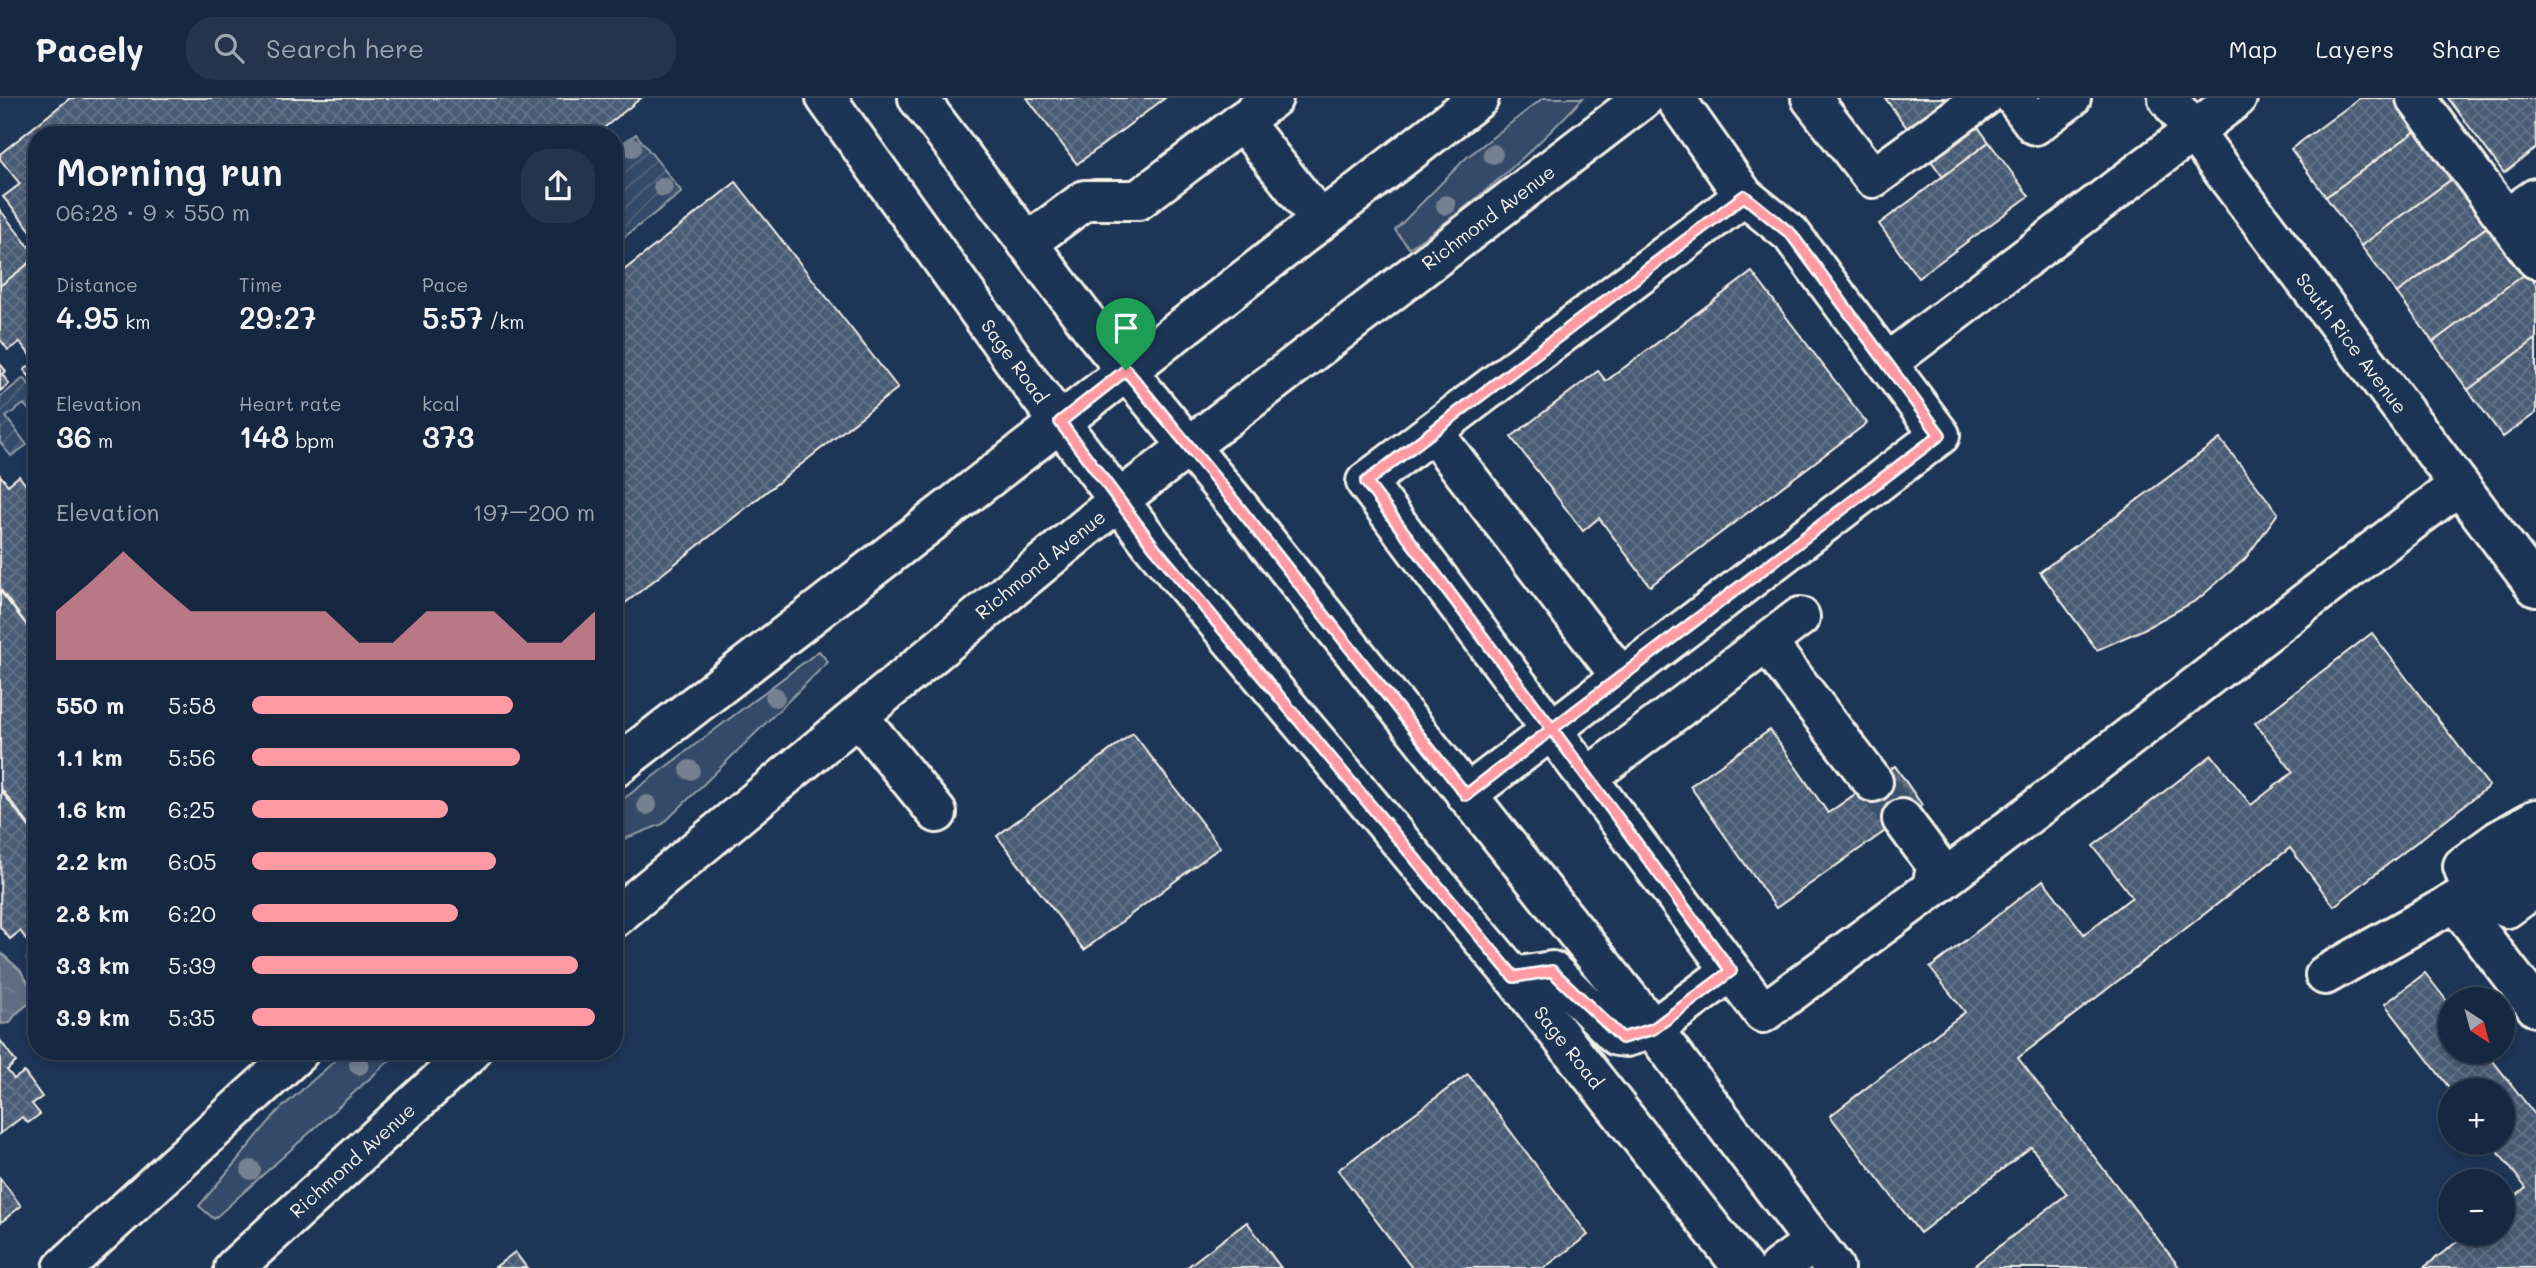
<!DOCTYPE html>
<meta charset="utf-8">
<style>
:root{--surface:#162841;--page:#23344c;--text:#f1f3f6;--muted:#9ea6b1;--line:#35445a;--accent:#ff9aa2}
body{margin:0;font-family:Mali,sans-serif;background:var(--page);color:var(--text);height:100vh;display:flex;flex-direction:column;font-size:26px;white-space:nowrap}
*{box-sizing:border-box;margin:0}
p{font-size:23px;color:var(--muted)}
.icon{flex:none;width:38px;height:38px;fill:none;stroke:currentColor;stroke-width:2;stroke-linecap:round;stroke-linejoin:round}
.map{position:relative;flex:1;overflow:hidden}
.panel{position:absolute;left:28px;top:28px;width:595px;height:934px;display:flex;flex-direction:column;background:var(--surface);border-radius:28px;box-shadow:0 4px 10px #0003,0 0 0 2px var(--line)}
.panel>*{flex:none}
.needle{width:46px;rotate:144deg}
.buttons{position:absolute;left:2438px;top:889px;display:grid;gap:14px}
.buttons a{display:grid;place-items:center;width:77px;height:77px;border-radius:50%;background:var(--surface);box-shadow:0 4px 10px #0003,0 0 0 2px var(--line);font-size:35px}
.pin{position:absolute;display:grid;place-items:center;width:60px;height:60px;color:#fff;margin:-72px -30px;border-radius:50% 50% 50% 0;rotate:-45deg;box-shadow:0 0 7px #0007}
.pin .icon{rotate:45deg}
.round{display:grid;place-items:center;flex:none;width:74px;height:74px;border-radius:28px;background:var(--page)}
.headline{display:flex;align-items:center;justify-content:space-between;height:119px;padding:0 28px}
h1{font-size:38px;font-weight:600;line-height:52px}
.metrics{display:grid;grid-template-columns:repeat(3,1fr);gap:10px;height:119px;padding:7px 28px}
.metrics div{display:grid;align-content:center}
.metrics b{font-size:30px;font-weight:600}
.metrics small{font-size:19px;font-weight:400}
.metrics p{font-size:19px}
.chart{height:196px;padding:14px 28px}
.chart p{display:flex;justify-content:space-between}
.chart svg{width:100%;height:126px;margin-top:7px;fill:var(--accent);opacity:.7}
ul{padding:0 28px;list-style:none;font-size:23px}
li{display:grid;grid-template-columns:112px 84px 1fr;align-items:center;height:52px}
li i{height:18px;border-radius:9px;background:var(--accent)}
header{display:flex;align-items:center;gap:42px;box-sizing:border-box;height:98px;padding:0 35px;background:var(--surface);border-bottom:2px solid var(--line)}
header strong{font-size:33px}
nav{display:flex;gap:38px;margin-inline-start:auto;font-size:24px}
.search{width:490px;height:63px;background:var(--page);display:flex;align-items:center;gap:18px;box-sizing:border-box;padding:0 24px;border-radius:28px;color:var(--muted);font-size:26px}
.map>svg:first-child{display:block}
</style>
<header>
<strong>Pacely</strong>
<div class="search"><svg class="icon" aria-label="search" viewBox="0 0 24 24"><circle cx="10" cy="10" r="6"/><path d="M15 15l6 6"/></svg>Search here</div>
<nav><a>Map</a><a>Layers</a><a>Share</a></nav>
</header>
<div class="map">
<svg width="2536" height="1170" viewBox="0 0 2536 1170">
<defs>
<pattern id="garden-furrows" width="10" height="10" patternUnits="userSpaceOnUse" patternTransform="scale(1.75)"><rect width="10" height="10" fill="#354a67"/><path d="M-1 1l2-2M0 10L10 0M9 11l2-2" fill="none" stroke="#53657d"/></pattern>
<pattern id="water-ripples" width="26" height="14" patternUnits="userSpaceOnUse" patternTransform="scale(1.75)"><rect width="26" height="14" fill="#5e6d82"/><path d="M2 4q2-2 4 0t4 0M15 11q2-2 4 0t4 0" fill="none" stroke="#768294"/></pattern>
<pattern id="building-cross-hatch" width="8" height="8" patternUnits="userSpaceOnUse" patternTransform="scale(1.75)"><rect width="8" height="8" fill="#485b74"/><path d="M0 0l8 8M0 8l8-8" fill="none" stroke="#637388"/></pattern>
</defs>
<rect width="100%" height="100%" fill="#1d3557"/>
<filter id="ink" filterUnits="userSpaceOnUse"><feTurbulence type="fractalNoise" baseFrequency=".0143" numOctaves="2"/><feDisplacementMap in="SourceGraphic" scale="14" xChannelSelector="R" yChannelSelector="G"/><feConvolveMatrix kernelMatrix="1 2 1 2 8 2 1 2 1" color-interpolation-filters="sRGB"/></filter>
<g filter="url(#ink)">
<g fill="#354a67" stroke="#949ea8" stroke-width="2">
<path d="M1543,0H1583C1531,55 1473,108 1409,150L1395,132L1466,60Z"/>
<path d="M819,553L828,564L663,726L614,745V725L622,702Z"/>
<path d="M345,954H399L214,1121L199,1108L278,1013Z"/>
</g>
<g fill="url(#garden-furrows)" stroke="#949ea8" stroke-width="2">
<path d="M636,36L682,94L614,147V53Z"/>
<path d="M24,280L37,296V322L24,306L6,319L27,347L11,358L0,344V299Z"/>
</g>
<path fill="url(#water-ripples)" stroke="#9aa2ab" stroke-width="2" d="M0,854L20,872L36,897C31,908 17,910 10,925L1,926Z"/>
<g fill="url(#building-cross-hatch)" stroke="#f4f1e8" stroke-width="2">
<path d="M70,0H641L595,37H37V140L3,99L20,86L0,61V56Z"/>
<path d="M1027,0H1165L1077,66Z"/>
<path d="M1885,0H1957L1989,44L1943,79Z"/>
<path d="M2360,0H2398L2420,30L2326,99L2291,51Z"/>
<path d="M2448,0H2535L2536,50L2504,75Z"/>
<path d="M2420,30L2456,78L2361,148L2326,99Z"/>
<path d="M1989,44L2029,98L1918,180L1879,126Z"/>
<path d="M2456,78L2491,126L2397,195L2361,148Z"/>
<path d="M736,84L898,290L614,514V180Z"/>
<path d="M0,112L37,159L0,188Z"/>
<path d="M2491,126L2527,174L2433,244L2397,195Z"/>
<path d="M37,159V288L24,272L35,264L20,244L8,252L0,241V188Z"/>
<path d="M1752,174L1867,325L1650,488L1599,420L1583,433L1511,339L1598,273L1606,283Z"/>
<path d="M2527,174L2536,187V241L2468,292L2433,244Z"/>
<path d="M2536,241V315L2503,339L2468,292Z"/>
<path d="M0,266L6,273L2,276L9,286L0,293Z"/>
<path d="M2220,341L2278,415L2245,461L2197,502L2144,531L2097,552L2040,474Z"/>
<path d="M0,377L8,387L19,378L37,402L34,419L37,423V540L0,491Z"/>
<path d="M0,493L37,541V737L0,689Z"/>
<path d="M2372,535L2489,688L2334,808L2290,750L2018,960L2180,1170H1971L2067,1096L2031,1049L1920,1135L1830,1018L1965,914L1930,870L2043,782L2084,836L2132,799L2093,748L2212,657L2251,707L2293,674L2255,625Z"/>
<path d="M1770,632L1828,715L1895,668L1922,707L1776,810L1690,688Z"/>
<path d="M1133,635L1220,749L1084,852L997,738Z"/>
<path d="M1,693L37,739V875L27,861L36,854L20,833L10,841L0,829Z"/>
<path d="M2425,875L2450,907V954H2486L2536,1018V1170H2423L2467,1136H2502V1109L2526,1090L2491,1045H2502V992H2451L2385,906Z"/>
<path d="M0,942L16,964L7,972L14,981L24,974L42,999L32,1006L40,1016L28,1025L22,1019L0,1036Z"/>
<path d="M1468,976L1588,1137L1544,1170H1412L1338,1072Z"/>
<path d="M0,1080L21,1108L0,1125Z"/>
<path d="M1247,1124L1281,1170H1186L1204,1156Z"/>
<path d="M515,1154L527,1170H494Z"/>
</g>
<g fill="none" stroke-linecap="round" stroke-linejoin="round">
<path stroke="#3d516d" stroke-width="38" stroke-dasharray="38 19" stroke-linecap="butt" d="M1873,684L1902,721"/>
<defs>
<g id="minor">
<path d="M1811,0L1873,80L1983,0"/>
<path d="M2015,0L2035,27L2071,0"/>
<path d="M2168,0L2536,489"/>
<path d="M2416,0L2536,161"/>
<path d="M1242,23L1320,122"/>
<path d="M1744,98L1366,384L1763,915L1931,791L1937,768L1902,721"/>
<path d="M2507,120L2536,100"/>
<path d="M1027,145L1085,102H1138L1273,0"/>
<path d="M1887,265L2237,0"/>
<path d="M1433,334L1621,579"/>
<path d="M1767,545L1873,684"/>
<path d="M858,618L937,715"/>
<path d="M1587,680L1800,519"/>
<path d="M1466,697L1940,337L1791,136L1744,98L1675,0"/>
<path d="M2536,721L2499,742L2463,768L2472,794L2507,810L2536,789"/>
<path d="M1931,791L2459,387"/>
<path d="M2455,804L2536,909"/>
<path d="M2325,877L2472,794L2536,753"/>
<path d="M1653,931L1731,873"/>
</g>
<g id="major">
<path d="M826,0L1030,285L1154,449L1514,879L1743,1170"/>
<path d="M918,0L1097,237L1238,408L1653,931L1834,1170"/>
<path d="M614,670L1479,0"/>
<path d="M614,820L1119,402L1644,0"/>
<path d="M1514,879L1552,873L1617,938L1626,939L1653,931"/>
<path d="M63,1170L299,954"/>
<path d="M234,1170L471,954"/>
<path d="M1778,1170L1814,1144"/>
</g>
</defs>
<use href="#minor" stroke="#f4f1e8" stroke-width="44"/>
<use href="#major" stroke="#f4f1e8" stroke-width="44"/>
<use href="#minor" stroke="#1d3557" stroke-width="38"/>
<use href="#major" stroke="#1d3557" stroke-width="38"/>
</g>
<g fill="#748191">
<circle cx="632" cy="49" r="10"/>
<circle cx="1493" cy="56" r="10"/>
<circle cx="663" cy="89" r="10"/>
<circle cx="1446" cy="107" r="10"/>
<circle cx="775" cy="599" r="10"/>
<circle cx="690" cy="672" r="10"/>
<circle cx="647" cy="707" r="10"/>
<circle cx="359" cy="967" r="10"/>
<circle cx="251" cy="1072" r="10"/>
</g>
</g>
<g fill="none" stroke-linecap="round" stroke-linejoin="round" filter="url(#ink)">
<defs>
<path id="route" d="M1126,272L1060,324L1154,449L1514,879L1552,873L1622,940L1653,931L1731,873L1552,631L1940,337L1791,136L1744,98L1366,384L1552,631L1466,697L1238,408L1126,272"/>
</defs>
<use href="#route" stroke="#fff" stroke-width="14"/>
<use href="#route" stroke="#ff9aa2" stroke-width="9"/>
</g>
<g text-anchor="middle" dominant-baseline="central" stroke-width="7" stroke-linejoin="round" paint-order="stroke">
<g font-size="19" fill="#f4f1e8" stroke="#1d3557">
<text transform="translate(1488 119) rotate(-37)">Richmond Avenue</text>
<text transform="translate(2352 245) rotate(53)">South Rice Avenue</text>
<text transform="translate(1015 263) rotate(54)">Sage Road</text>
<text transform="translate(1040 466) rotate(-39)">Richmond Avenue</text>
<text transform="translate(1569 949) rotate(52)">Sage Road</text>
<text transform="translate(352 1062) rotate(-42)">Richmond Avenue</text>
</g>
</g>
</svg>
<div class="buttons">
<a><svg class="needle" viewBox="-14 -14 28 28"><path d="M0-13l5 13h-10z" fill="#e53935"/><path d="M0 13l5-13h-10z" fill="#9ea6b1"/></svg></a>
<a>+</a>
<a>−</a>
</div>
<div class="pin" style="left:1126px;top:272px;background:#1e9e55"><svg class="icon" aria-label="arrive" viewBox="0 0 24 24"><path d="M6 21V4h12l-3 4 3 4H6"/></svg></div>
<section class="panel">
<div class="headline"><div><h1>Morning run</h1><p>06:28 · 9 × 550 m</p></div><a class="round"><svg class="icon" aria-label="share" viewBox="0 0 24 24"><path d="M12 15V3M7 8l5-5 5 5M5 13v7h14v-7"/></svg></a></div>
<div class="metrics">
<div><p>Distance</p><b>4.95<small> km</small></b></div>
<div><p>Time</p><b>29:27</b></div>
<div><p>Pace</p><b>5:57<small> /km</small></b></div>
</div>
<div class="metrics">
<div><p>Elevation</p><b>36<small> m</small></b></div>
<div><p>Heart rate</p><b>148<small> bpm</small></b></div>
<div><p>kcal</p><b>373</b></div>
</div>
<div class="chart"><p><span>Elevation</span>197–200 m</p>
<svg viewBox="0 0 160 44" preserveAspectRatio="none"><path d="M0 44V27L10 17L20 6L30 17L40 27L50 27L60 27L70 27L80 27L90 38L100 38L110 27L120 27L130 27L140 38L150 38L160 27V44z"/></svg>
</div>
<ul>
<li><b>550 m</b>5:58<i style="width:76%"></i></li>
<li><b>1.1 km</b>5:56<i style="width:78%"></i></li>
<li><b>1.6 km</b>6:25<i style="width:57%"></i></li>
<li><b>2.2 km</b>6:05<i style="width:71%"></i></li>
<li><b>2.8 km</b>6:20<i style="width:60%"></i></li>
<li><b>3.3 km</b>5:39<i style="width:95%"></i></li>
<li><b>3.9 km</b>5:35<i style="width:100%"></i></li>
</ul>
</section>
</div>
